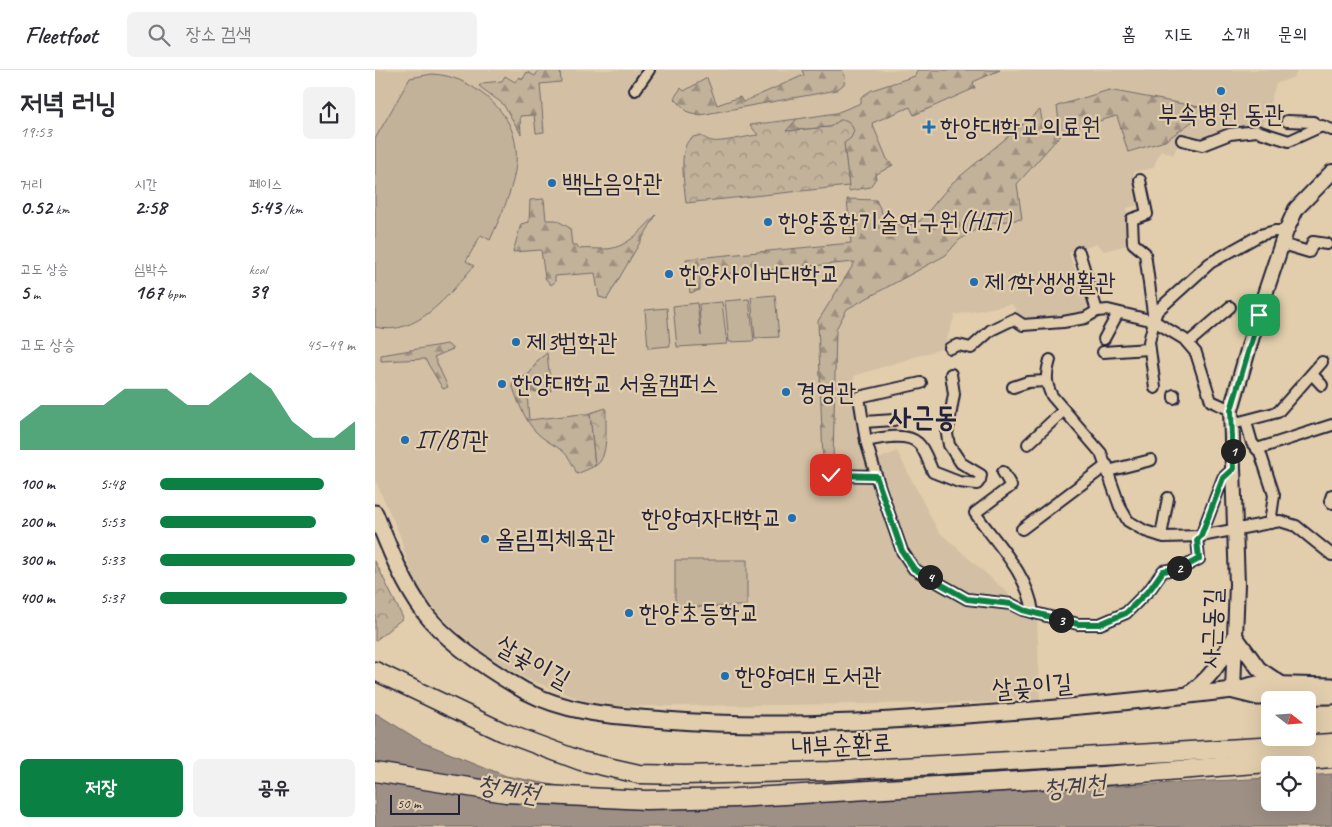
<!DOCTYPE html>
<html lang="ko">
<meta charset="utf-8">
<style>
:root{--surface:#fff;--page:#f2f2f3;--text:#2b2b33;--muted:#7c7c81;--line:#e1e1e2;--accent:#0b8043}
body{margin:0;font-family:Caveat,"Poor Story",sans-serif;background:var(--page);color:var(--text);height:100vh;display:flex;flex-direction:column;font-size:19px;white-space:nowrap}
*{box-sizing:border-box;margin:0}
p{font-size:16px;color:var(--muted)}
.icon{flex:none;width:28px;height:28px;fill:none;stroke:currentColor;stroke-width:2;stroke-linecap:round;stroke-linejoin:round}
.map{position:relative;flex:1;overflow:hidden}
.drawer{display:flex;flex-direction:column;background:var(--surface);width:375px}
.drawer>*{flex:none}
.needle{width:32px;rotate:107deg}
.tools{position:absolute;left:886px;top:621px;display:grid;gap:10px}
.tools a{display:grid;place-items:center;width:55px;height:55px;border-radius:8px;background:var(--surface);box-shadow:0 5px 20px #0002;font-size:25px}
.scale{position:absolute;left:15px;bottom:12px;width:70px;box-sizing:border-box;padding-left:5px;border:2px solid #22223b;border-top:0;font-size:14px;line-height:18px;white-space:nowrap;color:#22223b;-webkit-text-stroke:4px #e2cead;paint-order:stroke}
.pin{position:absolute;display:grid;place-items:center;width:42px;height:42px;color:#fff;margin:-21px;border-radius:10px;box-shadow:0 2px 8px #0006}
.km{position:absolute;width:25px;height:25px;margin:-12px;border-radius:50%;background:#222;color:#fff;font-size:14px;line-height:25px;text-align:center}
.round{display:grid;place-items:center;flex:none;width:52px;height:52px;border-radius:8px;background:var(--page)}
.summary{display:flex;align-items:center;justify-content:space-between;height:85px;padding:0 20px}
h1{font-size:28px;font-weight:800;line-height:38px}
.figures{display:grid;grid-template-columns:repeat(3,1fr);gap:8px;height:85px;padding:5px 20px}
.figures div{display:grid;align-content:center}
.figures b{font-size:21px;font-weight:800}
.figures small{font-size:14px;font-weight:400}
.figures p{font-size:14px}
.chart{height:140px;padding:10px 20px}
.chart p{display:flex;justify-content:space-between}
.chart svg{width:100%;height:90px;margin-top:5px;fill:var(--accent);opacity:.7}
.cta{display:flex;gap:10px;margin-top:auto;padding:10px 20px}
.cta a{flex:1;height:58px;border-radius:8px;background:var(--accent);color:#fff;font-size:20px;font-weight:800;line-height:58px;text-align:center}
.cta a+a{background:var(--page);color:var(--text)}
ul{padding:0 20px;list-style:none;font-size:16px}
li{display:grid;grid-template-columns:80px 60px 1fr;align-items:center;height:38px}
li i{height:12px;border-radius:6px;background:var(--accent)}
header{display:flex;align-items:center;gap:30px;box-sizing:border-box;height:70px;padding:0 25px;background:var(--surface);border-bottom:1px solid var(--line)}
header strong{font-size:24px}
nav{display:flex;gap:28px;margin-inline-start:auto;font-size:18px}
.search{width:350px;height:45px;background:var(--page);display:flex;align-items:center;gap:12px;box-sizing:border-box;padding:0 18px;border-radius:8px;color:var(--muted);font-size:19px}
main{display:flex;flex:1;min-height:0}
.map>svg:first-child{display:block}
</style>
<header>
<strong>Fleetfoot</strong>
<div class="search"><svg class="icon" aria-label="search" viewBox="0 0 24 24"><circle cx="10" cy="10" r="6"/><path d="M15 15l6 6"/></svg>장소 검색</div>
<nav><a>홈</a><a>지도</a><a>소개</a><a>문의</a></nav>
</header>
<main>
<section class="drawer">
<div class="summary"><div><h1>저녁 러닝</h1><p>19:53</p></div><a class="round"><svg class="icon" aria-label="share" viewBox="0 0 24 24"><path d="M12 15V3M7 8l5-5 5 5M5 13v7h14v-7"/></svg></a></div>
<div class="figures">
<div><p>거리</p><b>0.52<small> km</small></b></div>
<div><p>시간</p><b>2:58</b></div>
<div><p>페이스</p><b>5:43<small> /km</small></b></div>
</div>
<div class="figures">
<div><p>고도 상승</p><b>5<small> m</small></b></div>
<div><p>심박수</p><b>167<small> bpm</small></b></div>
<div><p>kcal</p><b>39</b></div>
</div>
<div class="chart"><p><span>고도 상승</span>45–49 m</p>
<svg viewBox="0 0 160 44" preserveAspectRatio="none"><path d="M0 44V30L10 22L20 22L30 22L40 22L50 14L60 14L70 14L80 22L90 22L100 14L110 6L120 14L130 30L140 38L150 38L160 30V44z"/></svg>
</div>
<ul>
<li><b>100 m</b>5:48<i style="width:84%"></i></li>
<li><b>200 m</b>5:53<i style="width:80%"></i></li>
<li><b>300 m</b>5:33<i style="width:100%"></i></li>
<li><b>400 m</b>5:37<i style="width:96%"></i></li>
</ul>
<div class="cta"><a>저장</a><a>공유</a></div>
</section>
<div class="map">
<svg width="957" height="757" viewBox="0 0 957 757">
<defs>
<pattern id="forest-firs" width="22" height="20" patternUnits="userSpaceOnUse" patternTransform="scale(1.25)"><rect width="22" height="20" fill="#c3b29a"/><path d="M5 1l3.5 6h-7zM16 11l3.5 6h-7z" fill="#9e907f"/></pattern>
<pattern id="park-crowns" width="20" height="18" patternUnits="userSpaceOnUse" patternTransform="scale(1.25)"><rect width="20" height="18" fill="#c3b29a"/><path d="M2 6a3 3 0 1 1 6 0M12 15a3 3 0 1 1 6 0" fill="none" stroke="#9e907f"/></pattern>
</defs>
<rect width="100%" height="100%" fill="#e2cead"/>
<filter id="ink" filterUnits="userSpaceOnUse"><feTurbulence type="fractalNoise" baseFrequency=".02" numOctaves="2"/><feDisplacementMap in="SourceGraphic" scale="10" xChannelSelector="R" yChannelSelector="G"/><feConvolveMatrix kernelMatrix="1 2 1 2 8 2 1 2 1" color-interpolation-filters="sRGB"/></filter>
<g filter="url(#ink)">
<path fill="#d3c0a4" d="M0,0H923L919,7L901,14L888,55L858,58L832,71L807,66L798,85L786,80L778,98L759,102L765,135L752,138L753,175L729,181L722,174L694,183L713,235L707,245L647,253L637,234L580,245L569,278L479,306L488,372L498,403L504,389L522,381L563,461L633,523L636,534L662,547L665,632L308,636H223L152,609L118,590L79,559L55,534L41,512L30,485L26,468L0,410Z"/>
<g fill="#c3b29a" stroke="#726a6a">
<path d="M57,4C77,5 94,13 109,25C163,67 138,119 115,170L106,165L91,191L99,196C74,224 42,268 0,257V69L35,8Z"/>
<path d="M400,225L404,267L380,268L376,227Z"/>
<path d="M374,229L379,271L354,272L350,231Z"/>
<path d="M347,232L352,274L302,277L298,236L322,233L326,266L324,234Z"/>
<path d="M292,238L295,276L273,278L270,240Z"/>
<path d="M300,490H372V536L300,537Z"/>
</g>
<g fill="url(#forest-firs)" stroke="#726a6a">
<path d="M164,0H185L186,12L165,14L169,62L161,63L159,45L145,46L146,64L128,34L104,16L108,13L127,11L130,6L140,12L144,7L148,9L152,2L160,6Z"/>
<path d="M427,0H467L470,6L469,14L462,20L325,45L313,42L299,28L306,18L309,21L332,8L342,35L365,27L368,32L429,5Z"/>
<path d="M542,0H625L598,12L600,18L539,45L535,37L497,53L512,89L518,95L500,105L501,108L495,117L474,121L469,73L460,53L455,57L410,61L422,49L461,43L486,33V27L497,20L540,6Z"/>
<path d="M734,20L835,39L790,71L753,82L742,46L690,60L642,114L647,149L611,154L584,170L571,185L472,239L461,259L458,392L448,391L443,251L480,192L325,206V220L315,223L311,189L476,173L472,129L501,130L512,153L535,155L545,151L577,113L665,40L668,55L684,52L682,36Z"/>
<path d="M169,129L171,150H181L195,158L197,175H202L204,179C213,178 220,179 228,179C250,180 267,160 281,145L232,229L224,227L220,203L180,206V212L176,215L170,208L166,180L138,182L146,154L154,152L155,130Z"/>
<path d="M72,274L78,279L59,287L73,317L68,319L50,289L6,291V285Z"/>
<path d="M172,283L176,321L152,322L154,350L215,343L220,396L202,404C189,373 183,382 162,363C151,353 141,328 137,314L155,303L162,291Z"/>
</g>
<g fill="url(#park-crowns)" stroke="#726a6a">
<path d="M422,49L411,61L455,57L465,50H471L476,54L479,61L476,68L469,73L474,116L311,133C310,118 300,68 322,66C328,65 331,70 337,71C347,73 372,66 383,65L375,55Z"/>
<path d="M231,338C230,354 235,388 220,396L215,343Z"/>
<path d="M0,491L28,548L0,571Z"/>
</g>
<path fill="#9e9085" stroke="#6c6467" d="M0,643L49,673L131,706L304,739L895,708V732H932L933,706L957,704V755L936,757H0Z"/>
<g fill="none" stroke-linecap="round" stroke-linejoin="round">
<defs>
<g id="minor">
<path d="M260,20L274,0"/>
<path d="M912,51L938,52L945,57"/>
<path d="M807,70L827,75L855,64L882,61L914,71L947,56L957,60"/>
<path d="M765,110L772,144L757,149L758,173L770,183L779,251L774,272L780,318"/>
<path d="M907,174L934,182L938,172L952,174"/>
<path d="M704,182L722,241"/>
<path d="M779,250L782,241L835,193L885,165L900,161H911"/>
<path d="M729,269L743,243"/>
<path d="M813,273L855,237"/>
<path d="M575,278L583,275L596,278L616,260L639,249L648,255L688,252L710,248L722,241L733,240L779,251L809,269L821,283L836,331L856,340"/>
<path d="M728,282L774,279"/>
<path d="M675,290C671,304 670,313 677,326L726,383L745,437L753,451L770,461L789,467L826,466L905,451L921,456L957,485"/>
<path d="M937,304L947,315"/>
<path d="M546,313L484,327L491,371L504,415L527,481L539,499L592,529L636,534L648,540L703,554H725L751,543L776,518L788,501L807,498L824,489L822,469L826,466L848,408L858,399"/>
<path d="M638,317L653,312L671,311"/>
<path d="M799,325V328"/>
<path d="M489,352L519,350"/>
<path d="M871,352L877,373L885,382L899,425L895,453"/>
<path d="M857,354L903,342L947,292"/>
<path d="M491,371C505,368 532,362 543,373C550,379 554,394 558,402L584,412L602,414L605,410L606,405L586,393L574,375L572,364L579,324L576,304"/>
<path d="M653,374L689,340"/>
<path d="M882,379L957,355"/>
<path d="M733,401L776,390"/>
<path d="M628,402L636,416L600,443C621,473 653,504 658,542"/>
<path d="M456,405L501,406"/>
<path d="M957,425L955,431L957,433"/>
<path d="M647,459L732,395"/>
<path d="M786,466L793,428"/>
</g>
<g id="tertiary">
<path d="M858,620L862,514L856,340L883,245L911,161L921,139L957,102"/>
<path d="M811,626C838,606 844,594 860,566L884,599L908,615"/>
</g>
<g id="secondary">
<path d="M0,443C14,477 27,512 49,542C72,572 117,602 150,621C194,644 241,646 290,650C385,658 481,653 577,646C671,640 764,631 858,620L882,614L957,616"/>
<path d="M859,621L883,627L957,626"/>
</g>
<g id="trunk">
<path d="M0,601L128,662L206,691L264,704L310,705L455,701L957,673"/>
<path d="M0,702L131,723L271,730L360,728L728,706L957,688"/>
</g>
</defs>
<use href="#minor" stroke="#22223b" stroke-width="14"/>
<use href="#tertiary" stroke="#22223b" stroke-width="18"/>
<use href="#secondary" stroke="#22223b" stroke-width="19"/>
<use href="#trunk" stroke="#22223b" stroke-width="21"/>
<use href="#minor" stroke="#e2cead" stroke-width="10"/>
<use href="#tertiary" stroke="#e2cead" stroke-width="14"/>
<use href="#secondary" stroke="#e2cead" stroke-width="15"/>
<use href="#trunk" stroke="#e2cead" stroke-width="18"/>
</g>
</g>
<g fill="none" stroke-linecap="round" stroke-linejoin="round" filter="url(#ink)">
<defs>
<path id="route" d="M456,405L501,406L527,481L539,499L592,529L636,534L648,540L703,554H725L751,543L776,518L788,501L807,498L824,489L822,470L826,466L848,408L858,399L856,340L884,245"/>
</defs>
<use href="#route" stroke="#fff" stroke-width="10"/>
<use href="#route" stroke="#0b8043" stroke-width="6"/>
</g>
<g fill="#1f6fb2" stroke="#e2cead" stroke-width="2">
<circle cx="846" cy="21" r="5"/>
<path d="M551.5 49.5h5v5h5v5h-5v5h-5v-5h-5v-5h5z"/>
<circle cx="177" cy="113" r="5"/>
<circle cx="393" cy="152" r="5"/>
<circle cx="294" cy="204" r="5"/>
<circle cx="599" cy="212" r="5"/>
<circle cx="141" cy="272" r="5"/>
<circle cx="127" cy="314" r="5"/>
<circle cx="411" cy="322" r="5"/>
<circle cx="30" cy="370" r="5"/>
<circle cx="417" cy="448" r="5"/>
<circle cx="110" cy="469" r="5"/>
<circle cx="254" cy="543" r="5"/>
<circle cx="350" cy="606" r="5"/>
</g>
<g text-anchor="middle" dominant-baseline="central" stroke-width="4.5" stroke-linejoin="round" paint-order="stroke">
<g font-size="25" fill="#22223b" stroke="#e2cead" text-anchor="start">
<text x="846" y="44" text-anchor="middle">부속병원 동관</text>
<text x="565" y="57">한양대학교의료원</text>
<text x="187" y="113">백남음악관</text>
<text x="403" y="152">한양종합기술연구원(HIT)</text>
<text x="304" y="204">한양사이버대학교</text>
<text x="609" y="212">제1학생생활관</text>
<text x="151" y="272">제3법학관</text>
<text x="137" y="314">한양대학교 서울캠퍼스</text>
<text x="421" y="322">경영관</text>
<text x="40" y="370">IT/BT관</text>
<text x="407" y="448" text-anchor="end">한양여자대학교</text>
<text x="120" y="469">올림픽체육관</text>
<text x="264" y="543">한양초등학교</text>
<text x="360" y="606">한양여대 도서관</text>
</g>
<g font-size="25" fill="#22223b" stroke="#e2cead">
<text transform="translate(837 558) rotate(-88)">사근동길</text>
<text transform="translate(158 592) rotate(29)">살곶이길</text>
<text transform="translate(657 616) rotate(-5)">살곶이길</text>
<text transform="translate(467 675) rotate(-3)">내부순환로</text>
</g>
<g font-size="26" font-style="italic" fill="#413e4e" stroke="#e2cead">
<text transform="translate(699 716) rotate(-5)">청계천</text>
<text transform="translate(133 719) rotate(11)">청계천</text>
</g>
<g font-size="28" font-weight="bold" fill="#22223b" stroke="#e2cead">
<text x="548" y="346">사근동</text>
</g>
</g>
</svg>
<div class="tools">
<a><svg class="needle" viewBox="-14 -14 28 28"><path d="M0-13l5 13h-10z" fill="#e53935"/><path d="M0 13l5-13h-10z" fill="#7c7c81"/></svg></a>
<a><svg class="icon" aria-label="locate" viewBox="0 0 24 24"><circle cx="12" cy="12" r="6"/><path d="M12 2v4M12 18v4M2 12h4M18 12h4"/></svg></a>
</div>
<div class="scale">50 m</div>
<div class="pin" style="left:884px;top:245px;background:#1e9e55"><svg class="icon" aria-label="arrive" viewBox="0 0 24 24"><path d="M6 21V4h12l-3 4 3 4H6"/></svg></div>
<div class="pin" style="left:456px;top:405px;background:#d93025"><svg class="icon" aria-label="check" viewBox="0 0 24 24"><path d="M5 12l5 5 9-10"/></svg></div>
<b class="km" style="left:858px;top:381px">1</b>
<b class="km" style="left:804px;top:498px">2</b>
<b class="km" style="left:686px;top:550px">3</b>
<b class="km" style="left:555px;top:507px">4</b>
</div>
</main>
